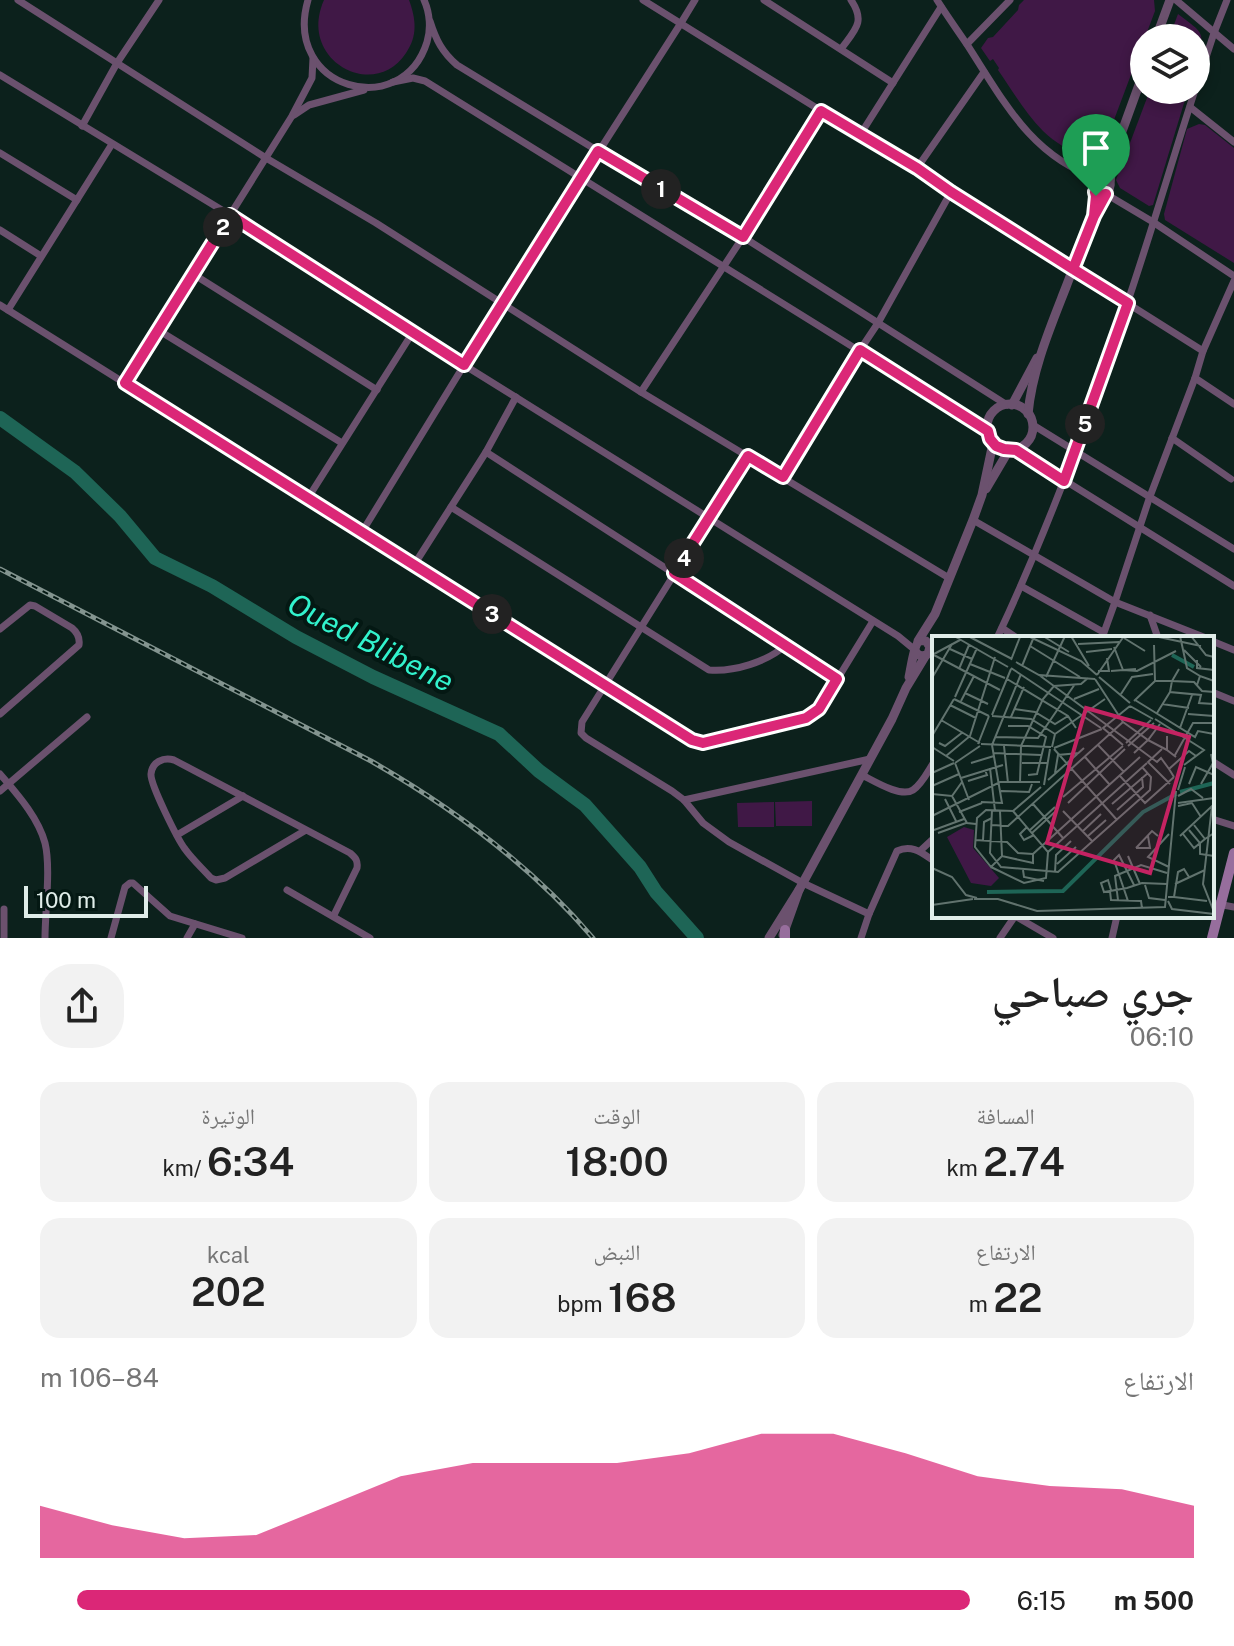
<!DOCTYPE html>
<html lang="ar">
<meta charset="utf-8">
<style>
:root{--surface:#fff;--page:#f2f2f2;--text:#222;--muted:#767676;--accent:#db2777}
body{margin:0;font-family:"Public Sans","Noto Naskh Arabic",sans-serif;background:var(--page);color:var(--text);direction:rtl;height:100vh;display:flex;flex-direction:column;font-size:30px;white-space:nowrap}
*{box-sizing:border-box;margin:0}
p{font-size:26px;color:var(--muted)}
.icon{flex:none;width:44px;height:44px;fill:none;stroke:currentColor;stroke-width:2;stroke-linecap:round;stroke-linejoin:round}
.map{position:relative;height:938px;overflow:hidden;direction:ltr}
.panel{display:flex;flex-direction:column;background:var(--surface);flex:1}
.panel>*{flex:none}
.fabs{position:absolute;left:1130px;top:24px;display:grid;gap:16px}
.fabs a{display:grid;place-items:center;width:80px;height:80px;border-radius:50%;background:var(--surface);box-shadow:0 4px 12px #0003;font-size:40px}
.scale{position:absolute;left:24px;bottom:20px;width:124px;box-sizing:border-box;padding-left:8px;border:4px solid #e0ede9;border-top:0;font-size:22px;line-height:28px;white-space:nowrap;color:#e0ede9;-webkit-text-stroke:6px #041813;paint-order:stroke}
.pin{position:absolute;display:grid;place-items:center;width:68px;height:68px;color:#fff;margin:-82px -34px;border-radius:50% 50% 50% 0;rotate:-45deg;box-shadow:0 0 8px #0007}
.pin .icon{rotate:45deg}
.km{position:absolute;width:40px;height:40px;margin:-20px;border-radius:50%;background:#222;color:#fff;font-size:22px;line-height:40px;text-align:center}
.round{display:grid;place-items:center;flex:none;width:84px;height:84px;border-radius:32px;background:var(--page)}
.headline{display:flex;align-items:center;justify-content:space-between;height:136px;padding:0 40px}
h1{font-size:44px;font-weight:600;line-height:60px}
.stats{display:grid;grid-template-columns:repeat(3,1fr);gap:12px;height:136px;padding:8px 40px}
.stats div{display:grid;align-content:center;border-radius:20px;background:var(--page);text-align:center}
.stats b{font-size:40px;font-weight:600}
.stats small{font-size:22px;font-weight:400}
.stats p{font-size:22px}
.chart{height:224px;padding:16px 40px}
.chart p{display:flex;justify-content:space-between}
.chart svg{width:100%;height:144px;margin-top:8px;fill:var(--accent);opacity:.7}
ul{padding:0 40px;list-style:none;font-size:26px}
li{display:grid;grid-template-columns:128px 96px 1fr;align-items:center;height:60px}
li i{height:20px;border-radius:10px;background:var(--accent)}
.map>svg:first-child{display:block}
</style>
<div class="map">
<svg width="1234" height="938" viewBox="0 0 1234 938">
<rect width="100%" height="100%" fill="#0c211c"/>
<g fill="#401846">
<path d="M324,0H409C416,19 418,36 406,53C374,102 297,60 324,0Z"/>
<path d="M1024,0H1154L1155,11L1100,157L1093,165L1085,163L1084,159C1070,150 1055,143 1043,131C1025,113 1012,90 998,70L999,68L993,59L990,61L981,48L988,38L993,37L1018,10L1019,5Z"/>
<path d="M1178,14C1204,34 1206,31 1196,65V38H1169Z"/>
<path d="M1150,90H1188L1153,205L1149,206L1120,188L1116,180Z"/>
<path d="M1199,124L1205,125L1234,148V263L1165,220L1164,214L1187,129Z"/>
<path d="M812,801V826H776L775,802Z"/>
<path d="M774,802V827H738L737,803Z"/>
</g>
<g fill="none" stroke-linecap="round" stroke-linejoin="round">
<path stroke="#1e6556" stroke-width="14" d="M0,418L75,472L120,516L155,558L212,586L296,637L373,677L499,734L539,771L585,805L640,867L656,892L697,938"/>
<g stroke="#6b516e" stroke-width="7">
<path d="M18,0L266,158L376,223L641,392L949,578"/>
<path d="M308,0C282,89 402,122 427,42C431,29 430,13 424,0"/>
<path d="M643,0L860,135L917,168L951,192L1203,351L1195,378L1149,499L1115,602L1206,638"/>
<path d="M764,0L893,83"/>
<path d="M937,0C947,16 958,31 968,46C1004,102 1032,157 1099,179"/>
<path d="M1176,0L1234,49"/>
<path d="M430,21C436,40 442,52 457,65L598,151L743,237L1007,405"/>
<path d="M967,44L1010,0"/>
<path d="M841,49C855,30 866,22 851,0"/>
<path d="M0,75L230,215L464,365L898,636L915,650"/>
<path d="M393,82L413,78L425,81L988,431"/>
<path d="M1196,88L1214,33L1227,0"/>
<path d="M1190,107L1234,142"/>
<path d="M294,115L309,105L364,90"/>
<path d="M82,126L117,63L159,0"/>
<path d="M860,135L941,7"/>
<path d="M0,153L77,200"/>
<path d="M917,168L984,72"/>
<path d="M1106,194L1153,222L1234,276"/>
<path d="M0,230L41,256"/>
<path d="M193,274L377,390"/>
<path d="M0,305L698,742H708L806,718L819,709L873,621"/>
<path d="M8,310L112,144"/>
<path d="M158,330L342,443"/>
<path d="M1203,351L1234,281"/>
<path d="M1195,378L1234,404"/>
<path d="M125,383L292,116L312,78L313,58"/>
<path d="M641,392L743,237L821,111"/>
<path d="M1033,425L1234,549"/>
<path d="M1172,438L1231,479"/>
<path d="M1016,450L1234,586"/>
<path d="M486,452L837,679"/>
<path d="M748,456L582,722L581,733L586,738L672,791L684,800L703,823L729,842L803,883L869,914"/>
<path d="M783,477L860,350L878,323L951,192"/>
<path d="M308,498L413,332"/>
<path d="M451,507L709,670C734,672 767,662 786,645"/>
<path d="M973,520L1115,602L1102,638"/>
<path d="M362,532L502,303L681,23L695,0"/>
<path d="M414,565L486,452L516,397"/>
<path d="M1021,586L1103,632"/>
<path d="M1150,615L1158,638"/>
<path d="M1002,628L1017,638"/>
<path d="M0,629L30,605L35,606L72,628C78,633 80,638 79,645L0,714"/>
<path d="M997,638C1048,530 1089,417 1127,304C1151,233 1172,161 1195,90"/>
<path d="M1212,641L1234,650"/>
<path d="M1212,692L1234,701"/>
<path d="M1212,761L1234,775"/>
<path d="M0,774C17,794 38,817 45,843C51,867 45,912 45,938"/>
<path d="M862,775C874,781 901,798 913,790C922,784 928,771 934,762"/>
<path d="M0,791L87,717"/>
<path d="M684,800L870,759"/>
<path d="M1212,819L1234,826"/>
<path d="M306,830L225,878L216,880L211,878C202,868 192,859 185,849C178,840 150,784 151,774C152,762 163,757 174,760L350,853C356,858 358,861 357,868L334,915"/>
<path d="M177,835L243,796"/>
<path d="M920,851L934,838"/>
<path d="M287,890L370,938"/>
<path d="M1212,903L1234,907"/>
<path d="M1015,916L1053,938"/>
<path d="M4,938V909"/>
<path d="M111,938L125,887L130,883H133L170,916L242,938"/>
<path d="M187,938L195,924"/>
<path d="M861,938L869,914L897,851C912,844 922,853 934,861"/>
<path d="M1000,938L1015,916"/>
<path d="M1112,938L1117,916"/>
</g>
<g stroke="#6b516e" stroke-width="9">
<path d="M1156,38L1170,0"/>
<path d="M1099,179H1105L1110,185L1109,191L1103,195L1095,192L1094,185L1110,161"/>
<path d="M1110,185L1112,159L1144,71"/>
<circle cx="1010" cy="427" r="23"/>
<path d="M1012,405L1037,358"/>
<path d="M1028,414C1032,370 1050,328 1066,287C1078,256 1089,224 1106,194"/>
<path d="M986,489L1009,450"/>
<path d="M918,641L935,614L973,520L982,495L993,443"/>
<path d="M909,677C911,669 914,643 920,641C921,640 924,641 926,641L930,647L928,654C922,657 917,656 915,650"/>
<path d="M799,890L892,719L906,688L926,655"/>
<path d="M769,938L799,890L783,935"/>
</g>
<g stroke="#976e9d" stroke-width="10">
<path d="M785,938V930"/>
<path d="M1212,938L1234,853"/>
</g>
<defs>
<path id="rail" d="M0,569L371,761C453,808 531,865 593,938"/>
</defs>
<use href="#rail" stroke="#83948f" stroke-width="5"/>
<use href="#rail" stroke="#041813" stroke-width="2" stroke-dasharray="6" stroke-linecap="butt"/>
</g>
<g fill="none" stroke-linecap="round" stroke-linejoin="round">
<defs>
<path id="route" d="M1096,196L1094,216L1073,269L951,192L917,168L821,111L743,237L598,151L464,365L230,215L125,383L692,740L703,743L806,718L819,709L837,679L674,573L748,456L783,477L860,350L988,431L990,439L996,446L1004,449L1016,450L1064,481L1128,303L1073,269L1094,216L1106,194L1099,195L1095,192L1096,196"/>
</defs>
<use href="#route" stroke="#fff" stroke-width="16"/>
<use href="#route" stroke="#db2777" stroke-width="10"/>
</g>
<g text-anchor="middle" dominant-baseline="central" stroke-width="8" stroke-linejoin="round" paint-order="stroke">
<g font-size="30" font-style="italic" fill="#32f3cd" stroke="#041813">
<text transform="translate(371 642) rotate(27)">Oued Blibene</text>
</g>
</g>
<g transform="translate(932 636)">
<rect width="282" height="282" fill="#0c211c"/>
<path d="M32,191L42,194L41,212L67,242L59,250L39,247L15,201Z" fill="#401846"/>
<path fill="none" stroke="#1e6556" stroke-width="4" d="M240,19L262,31M248,156L282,147M55,256L131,255L211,176L244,158"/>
<path fill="none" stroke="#61736e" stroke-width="2" d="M22,0L76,31M36,0L80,23M96,0L149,25L165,39M111,0L137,16M139,0L157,30M222,0L269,10M248,0L255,32L268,40M259,0L274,19L282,21M192,2L213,15M146,8L187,6M98,10L148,41M182,11L191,34M18,13L40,23M252,14L269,31M154,16L180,13M0,18L68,54M2,18L28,4M79,24L88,1M265,24V32L282,34M84,26L107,39L163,43M38,28L73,42M90,30L101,3M79,32L169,92M27,33L37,9M247,33L240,45L262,46L270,55L282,56M191,34L205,35L244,15M166,35H177L175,22M179,35L204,33M107,39L225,126L229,122L237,133M165,39L192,0M114,41L133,0M167,41L198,67M0,42L20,8M75,43L136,80L144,92M163,43L191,86M223,45H240L238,56L269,59L267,67L282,68M265,49L268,40L282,45M33,57L56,68M189,58L200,41L221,38M23,61L45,12M22,63L57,80M142,63L167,53M203,64L263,101L266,95L282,98M29,65L42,40M202,65L223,45L222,9M230,68L257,72M18,69L44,82M198,70L221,83M82,73L103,76L123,88L136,80M225,77L238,56M256,78L282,80M60,79L79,33M60,80L99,83L123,98M79,81L92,51M223,83L272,114L252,129M9,84L48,107M76,90H96L114,101L105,138L96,139M248,92L260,59M0,100L22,63M235,100V114L244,121M63,101L106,102L143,48M7,107L13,110L31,96M194,107L219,84M46,108L57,80M49,108L119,111M166,109L192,136M191,109L171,92L198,70M72,110L76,147M196,110L222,87M0,111L22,125M120,111L123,98L173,63M122,112L170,93M122,113L185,184M230,113L216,126L238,148M61,117L109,119M202,117L216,104L235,114M243,119L261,87H282M14,120L38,100L63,21M153,121L178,149M23,127L37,164M23,127L48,110M39,127L62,120M90,127H116M58,132L63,175M0,137L22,127M123,137L126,119L147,117M188,140L213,167L242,141M242,141L237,133L257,115L264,120M29,142L71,129M116,144L152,112M36,145L55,139L53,134M88,147L89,110L111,63L122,50L149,48L156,42M257,148L264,131L282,139M269,148L281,127L279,118M112,149L118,113M0,150L27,138M109,151L81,175L54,174L45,182L43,211L59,231L70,220L101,227V218L208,121M246,154L253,131M69,155L97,156L100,148M0,158L20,160L30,146M20,160L35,187L44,188M246,160L259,153L271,162M131,161L191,110M13,163L24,185M49,166L70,167L60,109L89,38M136,167L193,113M246,167L282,162M101,168L131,202M180,168L216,137M246,170L260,167L269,181M60,174L58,217L69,231L126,236L218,154L219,141L210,131M185,174L211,151L210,141M68,175L70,220M131,175L161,206M27,176L50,167M0,180L68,146H108M60,189L76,190L191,86L216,104L228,88M262,189L273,203L282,197M95,191L88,198L92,204L102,199M2,194L32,183M98,194L123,171M257,194L268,207V218L282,220M151,195L169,178M6,197L34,187M100,197L125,174M251,198L262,212L273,203M156,200L174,184M248,200L280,170L271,248L282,276M43,204L75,206L86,217L101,218M51,204L52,186L60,182M204,212L220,195L226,200M204,212H218L216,200M116,216L215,127M196,220L208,248M282,220V255M125,228L144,211M59,231L92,247L114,242L116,216L81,175M237,231L216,221L237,198M0,232L20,241L34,259L45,262M91,234L92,241L112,245M123,236L124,219L139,205M243,248L273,234M213,249L217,262L233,264M179,254L176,244L169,247L172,256L195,252L210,247L235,248M178,255L179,264L209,265L210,272M236,261H242L246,236L252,233L257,241M242,261L275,265M42,263H66L105,275L233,271L244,155M186,264L183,240L209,229L235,237M196,265L182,224L187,219L202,249M236,265L240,273L282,278M0,269L41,263"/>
<path fill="#c42362" fill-opacity="0.15" stroke="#c42362" stroke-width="4" d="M154,72L257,101L218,237L115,207Z"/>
<rect width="282" height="282" fill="none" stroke="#e0ede9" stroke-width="4"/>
</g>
</svg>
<div class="fabs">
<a><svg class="icon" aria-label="layers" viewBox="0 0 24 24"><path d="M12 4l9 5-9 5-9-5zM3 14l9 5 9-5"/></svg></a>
</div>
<div class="scale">100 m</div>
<div class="pin" style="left:1096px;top:196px;background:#1e9e55"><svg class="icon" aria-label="arrive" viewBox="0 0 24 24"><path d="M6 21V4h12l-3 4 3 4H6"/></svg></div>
<b class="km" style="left:661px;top:189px">1</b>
<b class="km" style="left:223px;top:227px">2</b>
<b class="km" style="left:492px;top:614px">3</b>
<b class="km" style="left:684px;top:558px">4</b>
<b class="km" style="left:1085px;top:424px">5</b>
</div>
<section class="panel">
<div class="headline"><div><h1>جري صباحي</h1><p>06:10</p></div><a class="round"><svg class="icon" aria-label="share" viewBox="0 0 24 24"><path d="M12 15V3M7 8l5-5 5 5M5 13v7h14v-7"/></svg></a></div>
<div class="stats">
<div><p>المسافة</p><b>2.74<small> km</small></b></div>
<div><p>الوقت</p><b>18:00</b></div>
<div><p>الوتيرة</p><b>6:34<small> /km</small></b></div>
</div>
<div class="stats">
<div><p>الارتفاع</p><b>22<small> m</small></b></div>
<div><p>النبض</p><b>168<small> bpm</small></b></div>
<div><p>kcal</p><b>202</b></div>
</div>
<div class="chart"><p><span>الارتفاع</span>84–106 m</p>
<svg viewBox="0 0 160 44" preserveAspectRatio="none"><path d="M0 44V28L10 34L20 38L30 37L40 28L50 19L60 15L70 15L80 15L90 12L100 6L110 6L120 12L130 19L140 22L150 23L160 28V44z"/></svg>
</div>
<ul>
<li><b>500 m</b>6:15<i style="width:96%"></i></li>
</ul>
</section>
